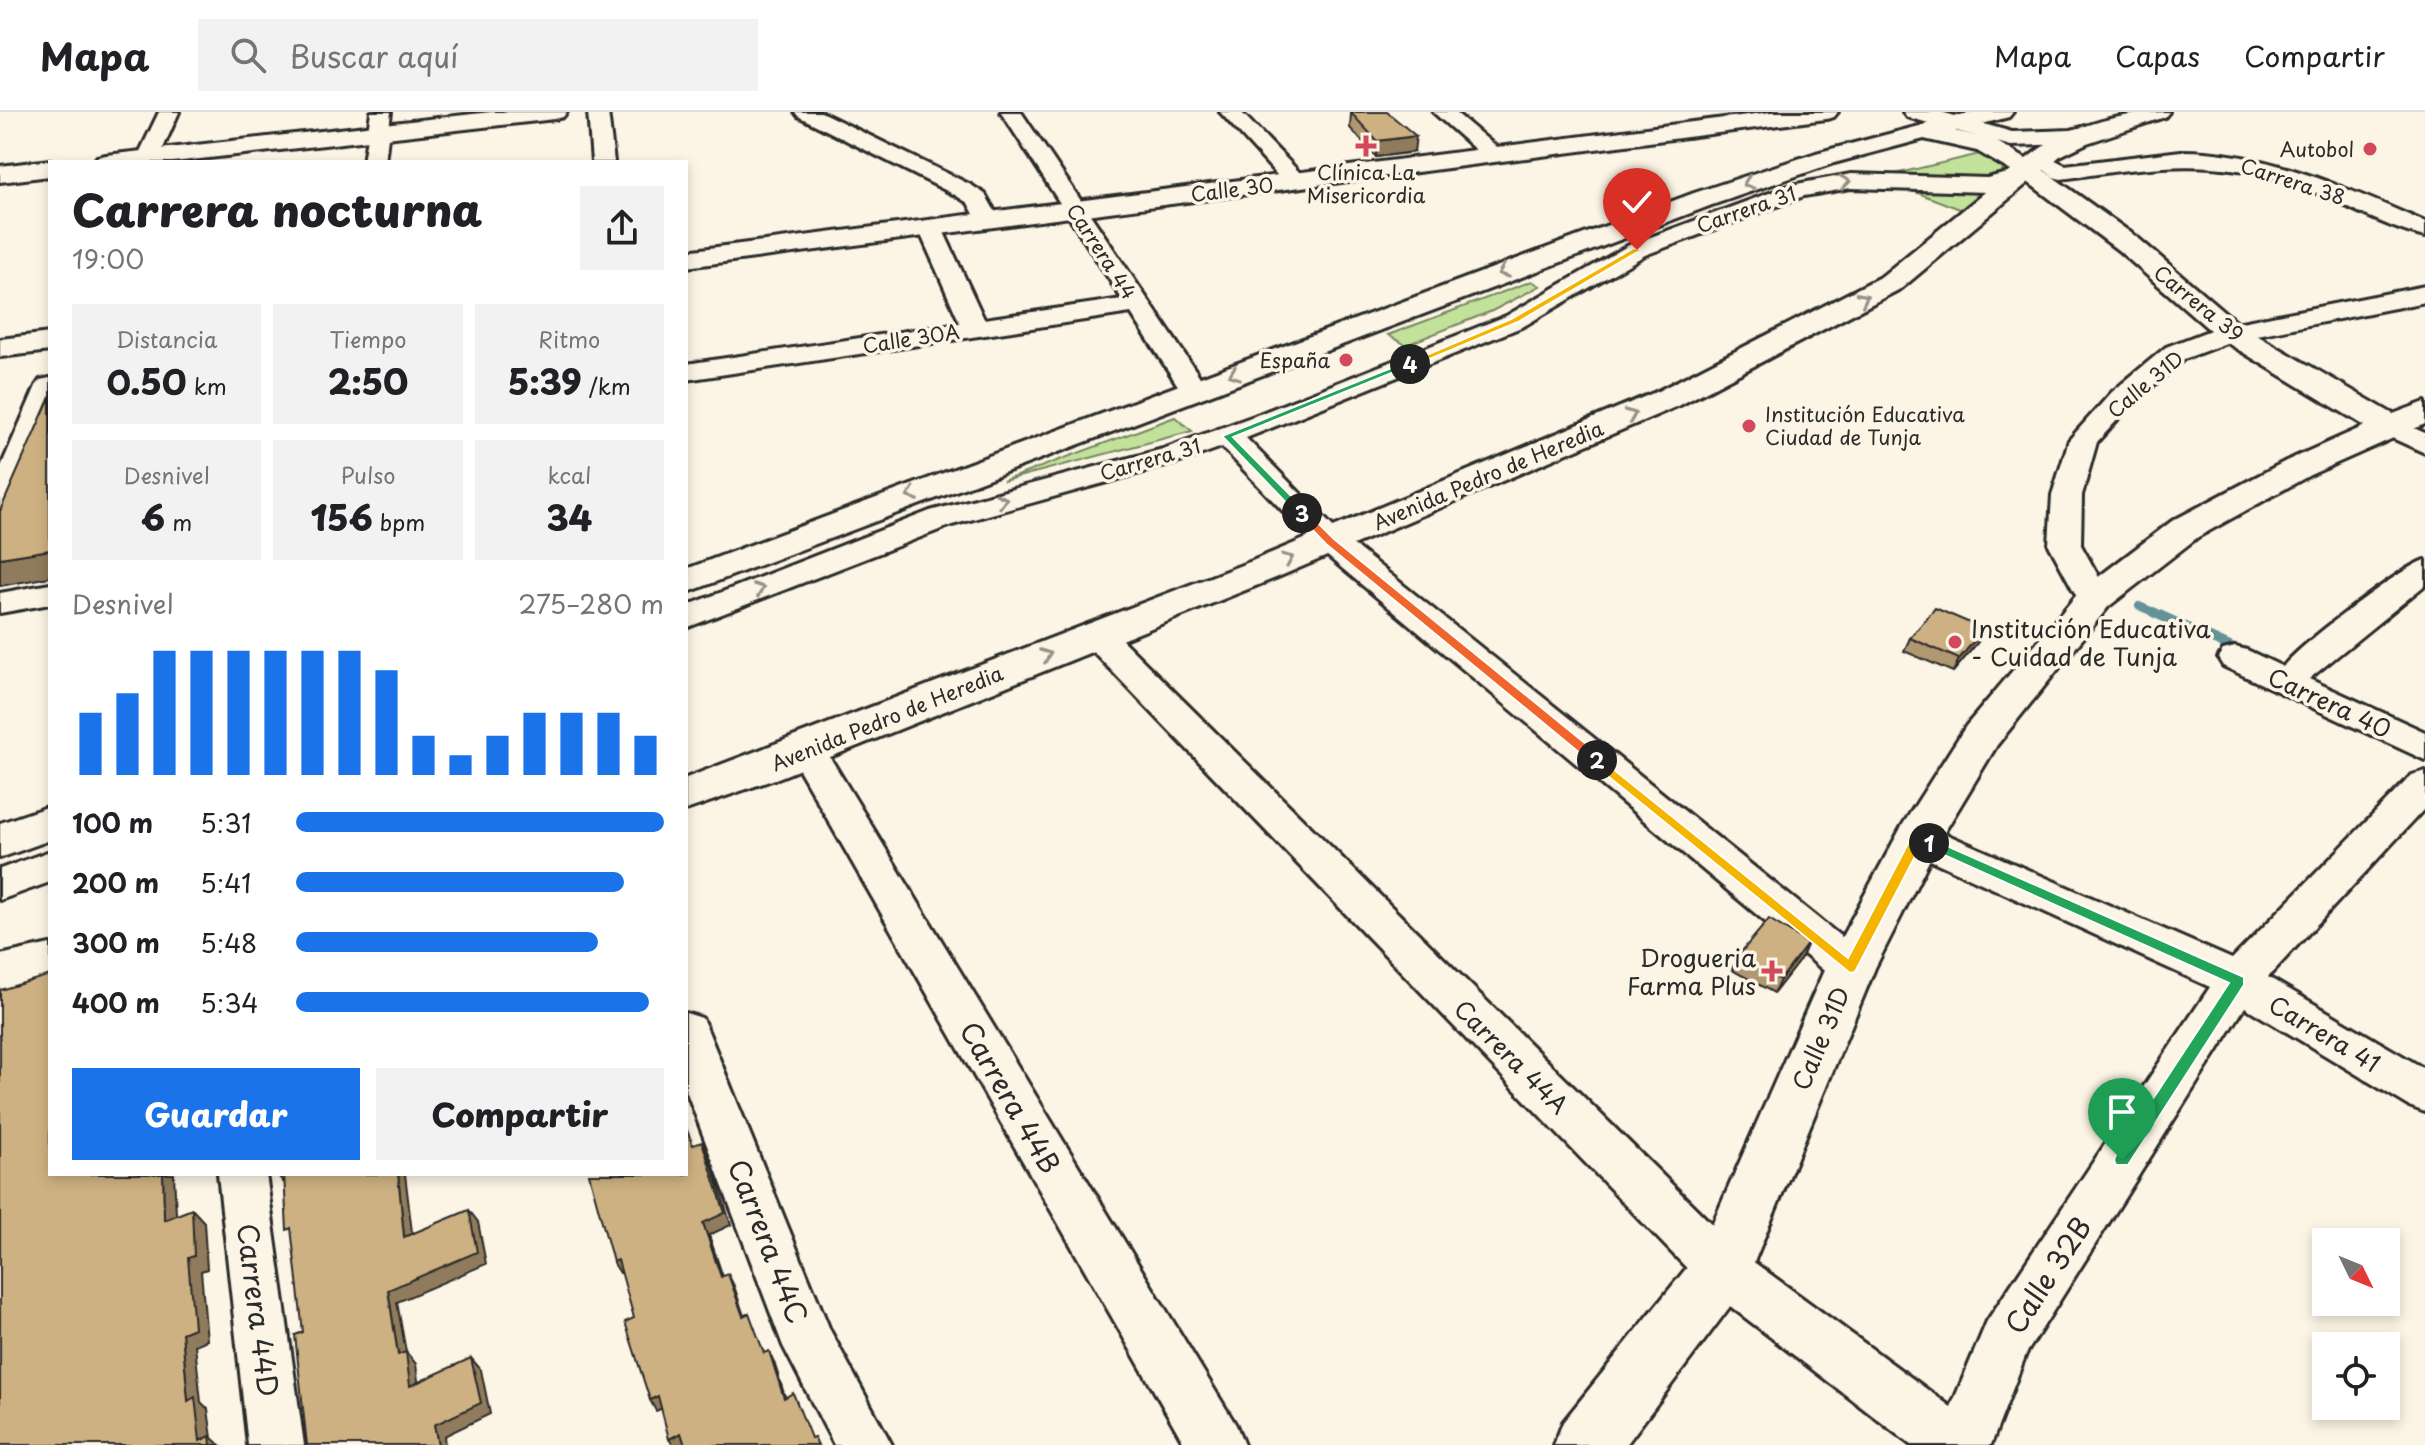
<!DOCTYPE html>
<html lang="es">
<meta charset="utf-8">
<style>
:root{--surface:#fff;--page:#f2f2f2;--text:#202124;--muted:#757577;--line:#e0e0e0;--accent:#1a73e8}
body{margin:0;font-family:"Playpen Sans",sans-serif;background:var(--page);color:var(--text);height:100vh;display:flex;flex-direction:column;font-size:30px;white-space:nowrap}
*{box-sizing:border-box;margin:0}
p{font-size:26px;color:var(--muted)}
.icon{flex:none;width:44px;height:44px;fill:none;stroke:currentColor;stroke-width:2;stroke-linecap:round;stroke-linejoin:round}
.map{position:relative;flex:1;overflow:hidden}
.details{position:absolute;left:48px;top:48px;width:640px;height:1016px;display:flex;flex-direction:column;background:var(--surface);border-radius:0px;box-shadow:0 4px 12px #0003}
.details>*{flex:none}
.needle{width:52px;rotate:133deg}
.tools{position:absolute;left:2312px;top:1116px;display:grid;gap:16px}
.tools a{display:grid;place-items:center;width:88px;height:88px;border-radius:0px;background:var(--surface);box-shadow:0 4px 12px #0003;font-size:40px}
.pin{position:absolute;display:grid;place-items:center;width:68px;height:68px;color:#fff;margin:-82px -34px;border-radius:50% 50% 50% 0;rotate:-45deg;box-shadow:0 0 8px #0007}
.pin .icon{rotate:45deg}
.km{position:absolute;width:40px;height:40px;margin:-20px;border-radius:50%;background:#222;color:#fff;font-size:22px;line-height:40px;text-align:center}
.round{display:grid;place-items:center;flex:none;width:84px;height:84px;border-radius:0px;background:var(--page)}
.summary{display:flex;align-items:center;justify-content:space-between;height:136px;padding:0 24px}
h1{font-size:44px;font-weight:800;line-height:60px}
.stats{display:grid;grid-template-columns:repeat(3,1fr);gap:12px;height:136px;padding:8px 24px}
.stats div{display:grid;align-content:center;border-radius:0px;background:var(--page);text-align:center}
.stats b{font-size:34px;font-weight:800}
.stats small{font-size:22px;font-weight:400}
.stats p{font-size:22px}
.chart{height:224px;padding:16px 24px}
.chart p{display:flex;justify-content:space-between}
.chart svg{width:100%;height:144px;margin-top:8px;stroke:var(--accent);stroke-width:6}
.action{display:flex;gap:16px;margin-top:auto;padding:16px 24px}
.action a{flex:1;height:92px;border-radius:0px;background:var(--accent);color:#fff;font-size:32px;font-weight:800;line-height:92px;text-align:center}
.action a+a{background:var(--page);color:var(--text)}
ul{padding:0 24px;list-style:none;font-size:26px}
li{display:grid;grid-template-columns:128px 96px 1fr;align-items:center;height:60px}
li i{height:20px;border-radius:10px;background:var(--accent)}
header{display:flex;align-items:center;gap:48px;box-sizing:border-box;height:112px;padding:0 40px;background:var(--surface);border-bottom:2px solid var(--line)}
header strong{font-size:38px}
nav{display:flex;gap:44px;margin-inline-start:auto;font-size:28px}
.search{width:560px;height:72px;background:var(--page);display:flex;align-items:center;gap:20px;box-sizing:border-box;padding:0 28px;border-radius:0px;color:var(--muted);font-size:30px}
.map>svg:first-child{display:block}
</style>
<header>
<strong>Mapa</strong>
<div class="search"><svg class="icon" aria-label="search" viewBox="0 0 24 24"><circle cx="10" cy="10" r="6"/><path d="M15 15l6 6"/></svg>Buscar aquí</div>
<nav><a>Mapa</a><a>Capas</a><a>Compartir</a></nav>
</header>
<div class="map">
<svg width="2425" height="1333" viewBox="0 0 2425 1333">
<rect width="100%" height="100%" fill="#fcf5e5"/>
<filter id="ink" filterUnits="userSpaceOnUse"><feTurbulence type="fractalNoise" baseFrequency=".0125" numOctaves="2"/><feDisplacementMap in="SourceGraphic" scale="16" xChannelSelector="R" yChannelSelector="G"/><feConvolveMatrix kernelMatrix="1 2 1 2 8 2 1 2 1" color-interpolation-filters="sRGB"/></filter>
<g filter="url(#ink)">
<g fill="#c2e19a" stroke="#768662" stroke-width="2">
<path d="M1984,41L2004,53L2002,60L1991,68L1882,65Z"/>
<path d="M1897,73L1986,77L1965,99Z"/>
<path d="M1532,169L1540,174L1492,199L1406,233L1388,223Z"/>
<path d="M1175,305L1192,319L1003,369Z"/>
</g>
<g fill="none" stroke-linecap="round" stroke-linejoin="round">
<path stroke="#639399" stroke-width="8" d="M2139,494L2158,502"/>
<path stroke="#639399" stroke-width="10" d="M2153,500L2243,541"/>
<defs>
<g id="minor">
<path d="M159,0H179L157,50H135Z"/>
<path d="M371,0H391L385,50H363Z"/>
<path d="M588,0H608L614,50H592Z"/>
<path d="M795,0H821L971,73L985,82L1000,108L996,113H980L968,91L955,83L798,4Z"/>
<path d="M1001,0H1021L1208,277L1204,283L1194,285L1184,283L1131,201L686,268V252L960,211L918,116L922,111H938L942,116L984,207L1122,187Z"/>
<path d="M1220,0H1241L1303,64L1306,69L1303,74H1287Z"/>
<path d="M1433,0H1455L1506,43L1503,48H1487Z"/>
<path d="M2181,39C2268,39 2347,77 2425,110V125C2380,114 2337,87 2293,72C2211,43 2144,56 2061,67L2053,65L2029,46L2040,40L2065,53Z"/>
<path d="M2016,59L2024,61L2027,66L2024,71L1987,80L1851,76L1804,84L1645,143L1524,214L1246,326L1341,423L1865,844L1872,856L1865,868L1850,873L1835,868L1319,437L1222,335L1183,349L952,413L686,516V494L930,399L1163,337L1254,304L1506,204L1629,133L1791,73L1851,62L1987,66Z"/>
<path d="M2425,174V190L2237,227L2184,247L2132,292L2097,330L2082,383L2081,433L2111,487L2106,494L2094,497L2082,494L2049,433L2052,383L2069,328L2112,280L2166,235L2221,214Z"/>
<path d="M50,266V308L15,392L11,399L0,401V357L36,274L40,268Z"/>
<path d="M2389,305L2425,321V341L2379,320L2375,314L2379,308Z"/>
<path d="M2425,448V473L2309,567L2425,620V648L2223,554L2218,546L2223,538L2235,535L2247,538L2283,555C2297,535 2403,454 2425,448Z"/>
<path d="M50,472V492L0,501V481Z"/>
<path d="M1097,512L1109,515L1740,1140L1951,1295L1987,1209L2210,875L1904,736L1898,726L1904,716L1918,712L1932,716L2232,847L2412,663L2425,659V696L2268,865L2425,957V1000L2409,994L2245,895L2026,1242L1991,1333H1911L1704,1174L1085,531L1080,523L1085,515Z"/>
<path d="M807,625L820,629L1236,1313L1244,1333H1185L788,638L794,629Z"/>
<path d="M50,739V770L0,788V757Z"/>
<path d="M686,901L702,906L708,919L830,1218L892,1333H834L783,1234L686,978Z"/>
<path d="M218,1062H266L304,1333H248Z"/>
</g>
<g id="tertiary">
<path d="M491,0H567L563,5L555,7L173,50H94L97,45L106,43Z"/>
<path d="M50,48L56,50H50V64L0,70V54Z"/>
<path d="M2026,49L2035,52L2138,126L2241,214L2393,302L2425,290V312L2310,363L2198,425L2108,495L1997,633L1939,729L1875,856L1743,1177L1626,1333H1554L1563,1310L1701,1138L1825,856L1902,714L1966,614L2080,479L2172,409L2286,349L2365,314L2219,226L2118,138L2017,62L2013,57L2017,52Z"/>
</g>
<g id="secondary">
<path d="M1771,0H1838L1834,5L1826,7L686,155V139Z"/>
<path d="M1903,0H1941L2012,20L2071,18L2107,9L2115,11L2119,16L2115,21L2071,32L2011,34L1907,5Z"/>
<path d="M50,221V239L0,245V227Z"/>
</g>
<g id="trunk">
<path d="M1973,0H2013L2009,5L1955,19L1994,28L2026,47C2065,15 2119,0 2169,0L2165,5L2087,31L2060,44L1902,176L1680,293L1278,465L778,666L686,698V666L1252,449L1658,279L1882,164L2011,59L1977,39L1924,27L1834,51L1712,93L686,481V457L1694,81L1816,41Z"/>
<path d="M50,694V728L0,746V711Z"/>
<path d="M50,832V870L0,883V843Z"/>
</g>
</defs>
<use href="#minor" stroke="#2b2b2b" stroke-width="6"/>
<use href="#tertiary" stroke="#2b2b2b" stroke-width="6"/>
<use href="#secondary" stroke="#2b2b2b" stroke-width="6"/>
<use href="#trunk" stroke="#2b2b2b" stroke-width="6"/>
<use href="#minor" fill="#fcf5e5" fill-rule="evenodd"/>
<use href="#tertiary" fill="#fcf5e5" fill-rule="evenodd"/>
<use href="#secondary" fill="#fcf5e5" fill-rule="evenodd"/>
<use href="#trunk" fill="#fcf5e5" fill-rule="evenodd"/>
</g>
<g fill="#b09870" stroke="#2b2b2b" stroke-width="2">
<path d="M1351,1L1414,40L1376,45L1350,16Z"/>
<path d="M1910,526L1978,530L1953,560L1904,539Z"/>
<path d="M1737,845H1802L1774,881L1732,858Z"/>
</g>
<g fill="#907c5b" stroke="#2b2b2b" stroke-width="2">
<path d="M1416,24L1414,40L1376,45L1377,29Z"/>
<path d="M50,438V465L0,474V446Z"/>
<path d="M1984,517L1978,530L1953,560L1959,547Z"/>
<path d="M1808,831L1802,845L1774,881L1780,868Z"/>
<path d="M702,1030L713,1056L731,1113L709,1123L727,1177L721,1165L703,1111Z"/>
<path d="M163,1062H174L177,1121L164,1108Z"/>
<path d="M277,1062H291L294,1066L283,1070Z"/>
<path d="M398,1062H405L414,1137L404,1125Z"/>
<path d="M192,1097L204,1110L207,1157L201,1159L207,1228L195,1233L201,1290L208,1297L212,1326L220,1333H205L200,1329L188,1289L182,1221Z"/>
<path d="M469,1098L478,1110L486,1152L397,1190L406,1240L416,1252L420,1286L410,1274L398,1243L388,1178Z"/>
<path d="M618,1148L625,1159L620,1161L613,1150Z"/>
<path d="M728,1162L734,1174L748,1216L743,1204Z"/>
<path d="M769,1239L774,1250L789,1297L784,1286Z"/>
<path d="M471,1246L481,1258L490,1302L444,1324L445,1333H438L434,1313Z"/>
<path d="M658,1284L665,1295L656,1299L650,1288Z"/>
<path d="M681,1321L685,1333H673L669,1327Z"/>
</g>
<g fill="#cdb182" stroke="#2b2b2b" stroke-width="2">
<path d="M1357,0H1387L1416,24L1377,29L1351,1Z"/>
<path d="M50,285V438L0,446V399Z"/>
<path d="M1935,496L1984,517L1959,547L1910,526Z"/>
<path d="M1769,807L1808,831L1780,868L1737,845Z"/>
<path d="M50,863V1062H163L164,1108L192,1097L194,1144L188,1146L194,1216L182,1221L188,1289L195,1285L200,1329L210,1324L211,1333H0V878Z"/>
<path d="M686,1016L693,1033L702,1030L725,1101L703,1111L721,1165L728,1162L743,1204L749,1201L764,1241L769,1239L784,1286L793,1281L811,1326L814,1325L818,1333H685L681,1321L669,1327L658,1284L650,1288L625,1210L634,1206L618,1148L613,1150L589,1062H686Z"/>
<path d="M284,1062H398L404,1125L469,1098L477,1140L388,1178L398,1243L406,1240L410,1274L471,1246L481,1291L434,1313L438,1333H307L295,1223L303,1220L291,1116L287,1118Z"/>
</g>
<defs><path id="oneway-chevron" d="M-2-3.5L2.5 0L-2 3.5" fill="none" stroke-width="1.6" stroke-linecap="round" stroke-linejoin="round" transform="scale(2)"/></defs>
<g stroke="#949088">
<use href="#oneway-chevron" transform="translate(1845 70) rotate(-7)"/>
<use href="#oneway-chevron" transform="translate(1748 71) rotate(161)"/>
<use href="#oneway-chevron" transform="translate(1503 160) rotate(159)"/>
<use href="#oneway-chevron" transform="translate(1863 186) rotate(-27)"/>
<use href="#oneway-chevron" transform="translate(1234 262) rotate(159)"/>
<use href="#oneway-chevron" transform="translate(1631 303) rotate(-23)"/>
<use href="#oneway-chevron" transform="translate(912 383) rotate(159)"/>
<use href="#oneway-chevron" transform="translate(1002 388) rotate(-15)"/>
<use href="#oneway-chevron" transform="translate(1288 447) rotate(-23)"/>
<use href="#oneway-chevron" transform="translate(759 477) rotate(-21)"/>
<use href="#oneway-chevron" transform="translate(1046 543) rotate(-21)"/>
</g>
</g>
<path fill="#22a559" stroke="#fff" stroke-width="2" d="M1929,726L2244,865V873L2128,1053H2116L2114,1048L2116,1043L2229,871L1924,734L1922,731Z"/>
<path fill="#f5b400" stroke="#fff" stroke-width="2" d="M1597,644L1848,846L1913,722H1923L1936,731L1929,736L1921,733L1855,860L1850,861L1593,652V645Z"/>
<path fill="#f0652b" stroke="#fff" stroke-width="2" d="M1298,399H1306L1334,427L1602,645V652H1593L1326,432L1298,403Z"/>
<path fill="#22a559" stroke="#fff" stroke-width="2" d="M1406,250L1414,252L1233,325L1306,399V403H1298L1222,324Z"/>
<path fill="#f5b400" stroke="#fff" stroke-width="2" d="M1634,136L1641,138L1518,210L1413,254L1405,252L1511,207Z"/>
<g fill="#d1495b" stroke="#fcf5e5" stroke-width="3">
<path d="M1362 22h8v8h8v8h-8v8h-8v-8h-8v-8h8z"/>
<circle cx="2370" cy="37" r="8"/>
<circle cx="1346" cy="248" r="8"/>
<circle cx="1749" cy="314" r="8"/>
<circle cx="1955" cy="530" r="8"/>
<path d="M1768 847h8v8h8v8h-8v8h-8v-8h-8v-8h8z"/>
</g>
<g text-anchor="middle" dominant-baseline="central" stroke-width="7" stroke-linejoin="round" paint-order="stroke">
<g font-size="20" fill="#2b2b2b" stroke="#fcf5e5" text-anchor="end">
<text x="2354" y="37">Autobol</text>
<text x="1366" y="60" text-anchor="middle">Clínica La<tspan x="1366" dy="23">Misericordia</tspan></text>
<text x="1330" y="248">España</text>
<text x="1765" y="302" text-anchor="start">Institución Educativa<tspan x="1765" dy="23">Ciudad de Tunja</tspan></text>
</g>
<g font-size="20" fill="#2b2b2b" stroke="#fcf5e5">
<text transform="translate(2293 69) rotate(18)">Carrera 38</text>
<text transform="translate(1232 77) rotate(-7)">Calle 30</text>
<text transform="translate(1746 97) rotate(-19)">Carrera 31</text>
<text transform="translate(1102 139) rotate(57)">Carrera 44</text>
<text transform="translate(2199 191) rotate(39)">Carrera 39</text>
<text transform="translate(911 226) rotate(-9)">Calle 30A</text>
<text transform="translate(2145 272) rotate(-40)">Calle 31D</text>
<text transform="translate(1150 347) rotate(-16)">Carrera 31</text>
<text transform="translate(1488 363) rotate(-23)">Avenida Pedro de Heredia</text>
<text transform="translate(887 606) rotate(-22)">Avenida Pedro de Heredia</text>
</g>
<g font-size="24" fill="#2b2b2b" stroke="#fcf5e5" text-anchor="start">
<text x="1971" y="516">Institución Educativa<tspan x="1971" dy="28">- Cuidad de Tunja</tspan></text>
<text x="1756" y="845" text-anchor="end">Drogueria<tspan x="1756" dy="28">Farma Plus</tspan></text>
</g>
<g font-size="24" fill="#2b2b2b" stroke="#fcf5e5">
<text transform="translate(2330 590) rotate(25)">Carrera 40</text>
<text transform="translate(2325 921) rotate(31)">Carrera 41</text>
<text transform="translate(1820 926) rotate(-67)">Calle 31D</text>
<text transform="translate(1512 944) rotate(45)">Carrera 44A</text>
</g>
<g font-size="28" fill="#2b2b2b" stroke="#fcf5e5">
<text transform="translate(1011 985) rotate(60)">Carrera 44B</text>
<text transform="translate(769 1129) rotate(69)">Carrera 44C</text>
<text transform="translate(2047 1163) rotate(-57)">Calle 32B</text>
<text transform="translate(259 1198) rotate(83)">Carrera 44D</text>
</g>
</g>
</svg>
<div class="tools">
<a><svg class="needle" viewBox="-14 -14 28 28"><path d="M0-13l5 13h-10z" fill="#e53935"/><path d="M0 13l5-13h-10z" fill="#757577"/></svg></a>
<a><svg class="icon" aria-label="locate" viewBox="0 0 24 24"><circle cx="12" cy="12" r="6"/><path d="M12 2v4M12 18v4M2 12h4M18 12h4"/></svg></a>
</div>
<div class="pin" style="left:2122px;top:1048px;background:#1e9e55"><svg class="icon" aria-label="arrive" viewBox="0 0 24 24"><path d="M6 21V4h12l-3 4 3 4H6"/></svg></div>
<div class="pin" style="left:1637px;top:138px;background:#d93025"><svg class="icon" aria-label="check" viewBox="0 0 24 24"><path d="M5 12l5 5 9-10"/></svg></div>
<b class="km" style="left:1929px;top:731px">1</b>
<b class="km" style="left:1597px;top:648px">2</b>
<b class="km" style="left:1302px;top:401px">3</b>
<b class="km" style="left:1410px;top:252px">4</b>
<section class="details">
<div class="summary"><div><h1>Carrera nocturna</h1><p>19:00</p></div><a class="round"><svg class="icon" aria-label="share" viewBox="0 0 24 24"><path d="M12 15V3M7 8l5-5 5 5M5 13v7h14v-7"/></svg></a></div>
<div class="stats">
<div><p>Distancia</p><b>0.50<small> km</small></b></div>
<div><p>Tiempo</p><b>2:50</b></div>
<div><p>Ritmo</p><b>5:39<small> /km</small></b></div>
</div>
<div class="stats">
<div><p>Desnivel</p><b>6<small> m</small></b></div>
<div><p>Pulso</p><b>156<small> bpm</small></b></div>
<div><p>kcal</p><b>34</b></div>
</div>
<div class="chart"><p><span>Desnivel</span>275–280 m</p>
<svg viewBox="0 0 160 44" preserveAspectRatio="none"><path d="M5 44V25M15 44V19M25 44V6M35 44V6M45 44V6M55 44V6M65 44V6M75 44V6M85 44V12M95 44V32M105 44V38M115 44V32M125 44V25M135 44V25M145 44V25M155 44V32"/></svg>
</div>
<ul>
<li><b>100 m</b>5:31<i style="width:100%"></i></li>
<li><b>200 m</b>5:41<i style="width:89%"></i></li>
<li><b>300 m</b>5:48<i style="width:82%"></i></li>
<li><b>400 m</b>5:34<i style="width:96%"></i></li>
</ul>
<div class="action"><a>Guardar</a><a>Compartir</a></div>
</section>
</div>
